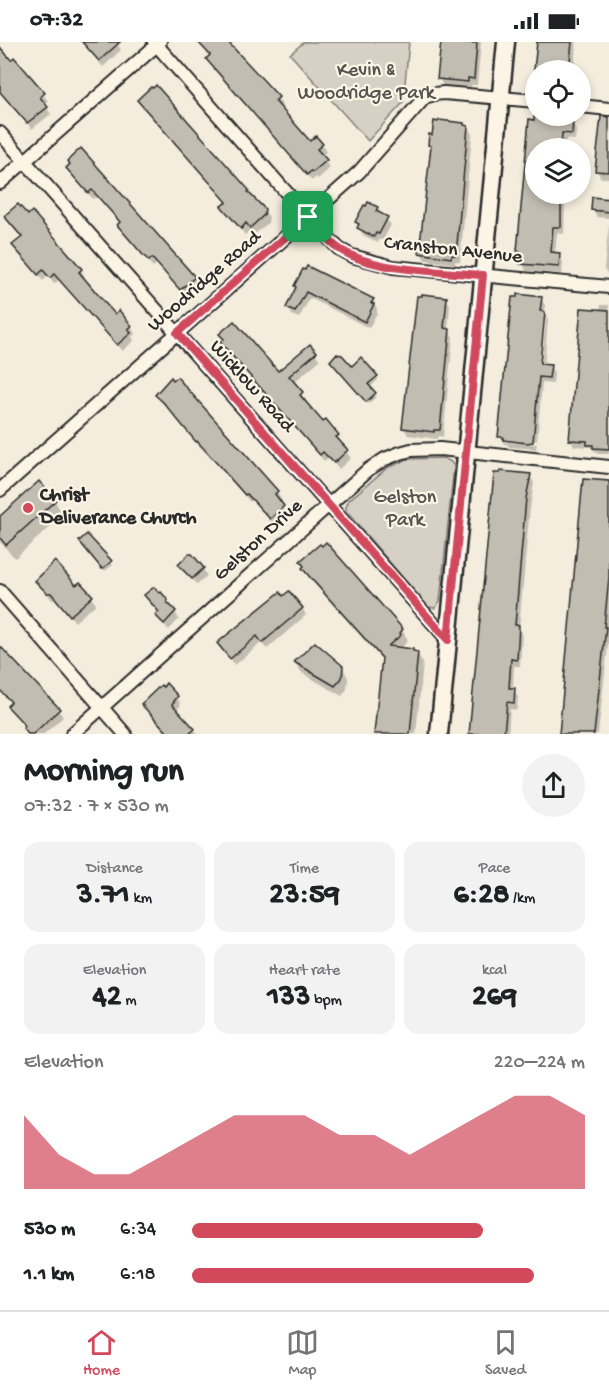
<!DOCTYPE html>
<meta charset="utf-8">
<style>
:root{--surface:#fff;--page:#f2f2f2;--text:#202124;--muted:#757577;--line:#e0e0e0;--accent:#d1495b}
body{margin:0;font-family:"Gochi Hand",sans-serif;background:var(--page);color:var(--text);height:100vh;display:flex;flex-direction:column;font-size:22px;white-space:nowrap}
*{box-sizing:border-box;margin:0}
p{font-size:20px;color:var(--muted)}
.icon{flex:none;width:33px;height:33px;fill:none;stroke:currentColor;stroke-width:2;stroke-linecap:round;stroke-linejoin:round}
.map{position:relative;height:692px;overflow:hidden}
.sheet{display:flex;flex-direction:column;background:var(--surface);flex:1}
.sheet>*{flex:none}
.controls{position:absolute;left:525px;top:18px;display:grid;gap:12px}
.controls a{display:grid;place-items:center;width:66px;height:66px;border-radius:50%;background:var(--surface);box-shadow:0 3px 9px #0003;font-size:30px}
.pin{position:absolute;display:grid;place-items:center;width:51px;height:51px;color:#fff;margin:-26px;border-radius:12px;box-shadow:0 3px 9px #0006}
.round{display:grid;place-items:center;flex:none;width:63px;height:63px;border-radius:32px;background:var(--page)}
.head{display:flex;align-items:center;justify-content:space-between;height:102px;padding:0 24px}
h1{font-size:33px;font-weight:700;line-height:45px}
.stats{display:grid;grid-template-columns:repeat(3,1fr);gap:9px;height:102px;padding:6px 24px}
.stats div{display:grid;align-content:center;border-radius:15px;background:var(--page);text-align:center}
.stats b{font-size:30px;font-weight:700}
.stats small{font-size:16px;font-weight:400}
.stats p{font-size:16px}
.chart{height:168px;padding:12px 24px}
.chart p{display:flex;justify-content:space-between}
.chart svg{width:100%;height:108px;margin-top:6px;fill:var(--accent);opacity:.7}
ul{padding:0 24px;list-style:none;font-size:20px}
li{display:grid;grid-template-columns:96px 72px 1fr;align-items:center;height:45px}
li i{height:15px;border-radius:8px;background:var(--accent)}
.status{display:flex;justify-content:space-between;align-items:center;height:42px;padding:0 30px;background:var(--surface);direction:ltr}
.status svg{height:16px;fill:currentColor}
.dock{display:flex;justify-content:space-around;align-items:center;height:84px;border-top:2px solid var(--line);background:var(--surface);font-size:16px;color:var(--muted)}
.dock a{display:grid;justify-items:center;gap:3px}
.dock .selected{color:var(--accent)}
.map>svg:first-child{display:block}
</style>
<div class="status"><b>07:32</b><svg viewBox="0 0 49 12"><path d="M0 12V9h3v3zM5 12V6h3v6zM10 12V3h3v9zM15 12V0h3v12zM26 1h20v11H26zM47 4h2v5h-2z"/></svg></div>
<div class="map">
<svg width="609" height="692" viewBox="0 0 609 692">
<rect width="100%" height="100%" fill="#f4edde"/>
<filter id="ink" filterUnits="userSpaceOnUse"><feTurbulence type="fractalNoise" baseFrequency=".0167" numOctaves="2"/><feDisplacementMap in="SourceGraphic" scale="12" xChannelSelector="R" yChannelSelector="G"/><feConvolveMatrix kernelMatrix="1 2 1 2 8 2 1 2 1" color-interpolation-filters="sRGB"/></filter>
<g filter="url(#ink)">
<g fill="#d6d1c4" stroke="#807e78" stroke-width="1.5">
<path d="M304,0H409L403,61L368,99L290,12Z"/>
<path d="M444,416L451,420L454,424L440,559L435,566L428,565L346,469V465L349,458L387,426L408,417Z"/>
</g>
<g fill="#0003" fill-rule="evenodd">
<path d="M82,0H116L121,8L103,25Z"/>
<path d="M205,0H221L247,22L278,56L282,63L279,66L310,101L315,96L322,103L326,110L321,114L330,126L318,137L316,135L312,139L212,24L208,17L210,15L202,3Z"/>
<path d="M443,0H481L477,43H471V46L443,44L439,36Z"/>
<path d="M538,0H576L574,28H536V44L534,42Z"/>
<path d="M0,6L11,20L29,34L48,59L44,62L51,72L32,87L0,51Z"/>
<path d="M138,58L248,149L264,168L269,175L268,181L255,192L251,188L245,193L223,165L227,161L143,65Z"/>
<path d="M531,79L572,81L576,88L575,98L566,97L565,106H536V152H560L565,161L564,192L557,191L555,212L559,213L563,220L562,232L526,229L518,209Z"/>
<path d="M464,85H468L472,92L460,220L455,219V222L425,218L421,211L432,109L429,103L434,94Z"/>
<path d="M609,85V136H601L597,129Z"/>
<path d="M81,108L194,235L198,243L185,254L157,222L153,225L123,190L119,183L121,181L97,154L93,157L72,133Z"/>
<path d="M609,158V176L597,175L593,168Z"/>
<path d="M377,166L391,183L383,198L380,197L378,201L363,193L357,180Z"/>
<path d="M6,175L81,228L85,235L83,237L115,274L131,285L135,292L132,294L134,299L122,309L59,238L54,242L48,234L43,239L14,204L22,196Z"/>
<path d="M609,181V234L604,227Z"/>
<path d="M304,229L372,258L377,266V271L369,286L310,256L299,276L292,273L288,266Z"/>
<path d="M446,256L450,263L448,288L453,295L443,395L438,394L437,397L408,393L404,386Z"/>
<path d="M541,256L545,263L544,270L548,278L544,323L550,324L554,331L553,342L542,341L537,399L504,397V400L537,402L536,407L509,405L507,402H504L500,394ZM543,274L546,277L541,329H538Z"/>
<path d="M601,263H609V412H598L590,405L574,404L571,397Z"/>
<path d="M222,300L278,331L310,305L320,318L293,341L306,358L303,360L322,382L325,379L338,394L342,401L340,402L351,416L339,427L328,416L324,419L226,307Z"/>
<path d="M333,322L352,326L377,335L378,338L369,346L376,355L368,362Z"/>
<path d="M177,337L277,450L281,457L279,459L287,472L275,483L252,458L250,460L202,405L201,406L169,367L161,360L157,353Z"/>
<path d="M495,433L530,434L534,441L530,465L519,586L522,592L520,624H514L513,648L518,655L517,668L510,667L508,692H470Z"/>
<path d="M585,438L609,440V595L598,692H560Z"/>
<path d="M39,441L55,459L63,474L15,516L0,500V476Z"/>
<path d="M87,494L113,523L105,529L83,502Z"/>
<path d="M180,523L203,527L207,534L197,543Z"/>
<path d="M304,526L402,588L408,598L401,607L417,611L423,621L416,692H376L383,619L309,536Z"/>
<path d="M37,539L76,545L80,542L96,562L75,580L56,558H52Z"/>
<path d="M146,553L167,559L175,570L179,577L169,588L161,580L157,573L159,571Z"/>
<path d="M302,566L306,573L267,607L261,601L235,623L219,601Z"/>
<path d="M295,621L342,624L348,636L347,647L342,654L302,631Z"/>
<path d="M177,655L181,663L176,668L198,692H167L143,663Z"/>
<path d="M9,664L58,668L63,675L44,692H28L24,686L26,685Z"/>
</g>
<g fill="#c2bdb1" stroke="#2b2b2b" stroke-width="1.5">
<path d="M82,0H120L99,19Z"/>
<path d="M198,0H228L279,55L275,59L310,99L316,94L323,102L317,107L327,118L313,130L311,129L307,133L206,17L210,13Z"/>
<path d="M441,0L477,1L474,37L468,36V40L437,37Z"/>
<path d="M537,0H572L569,28H534Z"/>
<path d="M0,5L11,18L14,15L45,51L40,55L48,65L27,81L0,50Z"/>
<path d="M156,43L249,148L248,150L265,167L264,173L250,186L246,181L241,187L221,164L227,160L137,58L151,45L153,46Z"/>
<path d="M601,74L609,75V130L595,129Z"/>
<path d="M534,75L573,80L572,92L562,91L561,106H536V152H561V185H553L551,210L560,211L559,225L520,222L521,210L517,209L529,77L534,78Z"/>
<path d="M439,78L464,81V83L468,84L456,213H452L451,216L419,211L431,104L428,103L429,92L432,93L434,79L438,80Z"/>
<path d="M81,106L195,235L180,248L152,216L149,219L143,213L117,183L120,180L92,148L88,151L66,126L70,122L67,119Z"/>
<path d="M592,155L609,157V170L591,168Z"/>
<path d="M368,160L378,165L376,169L388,175L379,192L376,191L374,195L357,186L359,182L355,180L364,163L366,164Z"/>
<path d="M18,162L28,173L32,169L82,227L79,230L105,261L115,272L119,268L132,284L128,287L131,291L117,303L54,232L50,236L43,228L38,233L12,203L22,195L4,174Z"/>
<path d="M307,224L374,257L371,261L374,262L365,280L306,250L295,270L286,266L296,245L294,244L303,227L305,228Z"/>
<path d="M422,252L447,255L444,286L450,287L440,388H434V390L402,386L417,254H422Z"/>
<path d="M517,252L542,255L540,269L545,270L540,322L551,323L549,336L539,335L533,400L527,401L503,398V395H498L512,255H517Z"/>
<path d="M581,266L609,268V407L593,406V403H587V399L569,398Z"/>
<path d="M234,279L278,329L310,302L317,310L289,334L303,350L300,353L323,380L326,377L339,393L336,395L348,408L334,421L323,410L320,413L220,300L224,297L219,292Z"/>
<path d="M336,312L342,313L352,324L361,315L378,334L368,342L376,351L366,360L330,319Z"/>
<path d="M171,335L173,338L177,335L278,449L275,452L284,464L270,477L247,452L245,453L197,399L196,400L163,360L155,353Z"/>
<path d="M500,429L531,432L526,456L515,583H519L517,618L511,617L509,646H515L514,661L507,660L504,692H469L494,431H500Z"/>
<path d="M583,437L609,439V536L604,585H606L594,692H559Z"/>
<path d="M39,439L56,458L6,503L0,496V474Z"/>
<path d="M87,492L112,519L102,527L79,499Z"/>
<path d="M326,500L403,587L400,591L401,593L388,604L413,607V609L418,610L410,692H374L382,616L316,542L302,526L304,524L300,519L320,502L322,504Z"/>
<path d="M189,512H192L204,526L192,537L178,523Z"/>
<path d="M55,519L76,543L80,540L93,554L70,574L51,551H47L35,539Z"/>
<path d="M154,545L159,551L161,550L168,558L167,560L176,569L164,582L155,573L159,570L144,553Z"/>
<path d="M289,549L303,566L262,601L257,594L230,617L217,601L280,550L283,554Z"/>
<path d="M315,600L343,624L342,636L335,644L294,620Z"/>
<path d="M0,604L60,667L33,692H28L23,686L25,684L21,679L7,664L11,660L0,648Z"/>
<path d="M166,641L178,654L172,662L195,687L189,692H169L141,662L161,643L163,645Z"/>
</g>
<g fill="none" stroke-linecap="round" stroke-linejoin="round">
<defs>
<g id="street">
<path d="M154,0L308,175L339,207L352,214L393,225L609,245"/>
<path d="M580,64L609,67"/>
<path d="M0,91L448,598"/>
<path d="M0,141L160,0"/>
<path d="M0,448L359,130L425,55L434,52L444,51L536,59"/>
<path d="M0,549L125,692"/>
<path d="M72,692L369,427L385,417L400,411L411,408L440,407L609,425"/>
</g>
<path id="secondary" d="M439,692L506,0"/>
</defs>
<use href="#street" stroke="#2b2b2b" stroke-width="16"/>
<use href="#secondary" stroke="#2b2b2b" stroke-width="21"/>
<use href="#street" stroke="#fcf5e5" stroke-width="12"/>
<use href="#secondary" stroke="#fcf5e5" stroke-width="16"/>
</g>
</g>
<g fill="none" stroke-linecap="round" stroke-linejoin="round" filter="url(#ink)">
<defs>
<path id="route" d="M308,175C318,186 328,200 341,208C376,230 442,229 483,233L448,598L177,291Z"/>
</defs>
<use href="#route" stroke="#fff" stroke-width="12"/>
<use href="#route" stroke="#d1495b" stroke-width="8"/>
</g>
<circle fill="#d1495b" stroke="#fcf5e5" stroke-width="2" cx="28" cy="466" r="6"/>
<g text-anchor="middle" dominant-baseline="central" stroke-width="4.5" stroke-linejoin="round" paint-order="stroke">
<g font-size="20" fill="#565451" stroke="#fcf5e5">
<text x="366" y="29">Kevin &amp;<tspan x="366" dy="23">Woodridge Park</tspan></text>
<text x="405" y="456">Gelston<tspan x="405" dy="23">Park</tspan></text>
</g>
<g font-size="20" fill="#2b2b2b" stroke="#fcf5e5">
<text transform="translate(453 209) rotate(6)">Cranston Avenue</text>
<text transform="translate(205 240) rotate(-41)">Woodridge Road</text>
<text transform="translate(251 345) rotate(48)">Wicklow Road</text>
<text transform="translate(259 499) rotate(-42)">Gelston Drive</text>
</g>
<g font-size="20" font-weight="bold" fill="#2b2b2b" stroke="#fcf5e5" text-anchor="start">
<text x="40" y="454">Christ<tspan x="40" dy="23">Deliverance Church</tspan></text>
</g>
</g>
</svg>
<div class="controls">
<a><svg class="icon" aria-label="locate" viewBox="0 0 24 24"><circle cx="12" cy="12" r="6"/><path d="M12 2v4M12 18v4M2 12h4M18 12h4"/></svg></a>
<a><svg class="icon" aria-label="layers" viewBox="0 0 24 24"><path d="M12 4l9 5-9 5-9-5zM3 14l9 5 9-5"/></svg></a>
</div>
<div class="pin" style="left:308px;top:175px;background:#1e9e55"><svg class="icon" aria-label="arrive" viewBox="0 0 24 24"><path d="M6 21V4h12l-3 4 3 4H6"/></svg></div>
</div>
<section class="sheet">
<div class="head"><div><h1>Morning run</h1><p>07:32 · 7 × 530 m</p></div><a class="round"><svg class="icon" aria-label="share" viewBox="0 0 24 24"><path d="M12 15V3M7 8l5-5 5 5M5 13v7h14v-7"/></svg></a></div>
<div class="stats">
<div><p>Distance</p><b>3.71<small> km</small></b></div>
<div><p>Time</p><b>23:59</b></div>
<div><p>Pace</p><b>6:28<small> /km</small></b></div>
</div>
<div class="stats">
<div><p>Elevation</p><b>42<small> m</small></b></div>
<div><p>Heart rate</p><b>133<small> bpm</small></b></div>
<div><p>kcal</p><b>269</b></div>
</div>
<div class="chart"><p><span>Elevation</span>220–224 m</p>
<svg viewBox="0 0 160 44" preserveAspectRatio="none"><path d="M0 44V14L10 30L20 38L30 38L40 30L50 22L60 14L70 14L80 14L90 22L100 22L110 30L120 22L130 14L140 6L150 6L160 14V44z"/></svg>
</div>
<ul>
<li><b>530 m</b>6:34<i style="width:74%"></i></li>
<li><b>1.1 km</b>6:18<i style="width:87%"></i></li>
</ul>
</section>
<nav class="dock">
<a class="selected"><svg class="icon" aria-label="home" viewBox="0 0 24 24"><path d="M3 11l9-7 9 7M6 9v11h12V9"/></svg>Home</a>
<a><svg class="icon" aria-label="map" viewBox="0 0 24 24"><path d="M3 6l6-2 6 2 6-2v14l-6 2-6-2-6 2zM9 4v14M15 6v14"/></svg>Map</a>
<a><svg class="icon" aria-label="saved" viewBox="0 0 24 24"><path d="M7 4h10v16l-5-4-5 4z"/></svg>Saved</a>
</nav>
